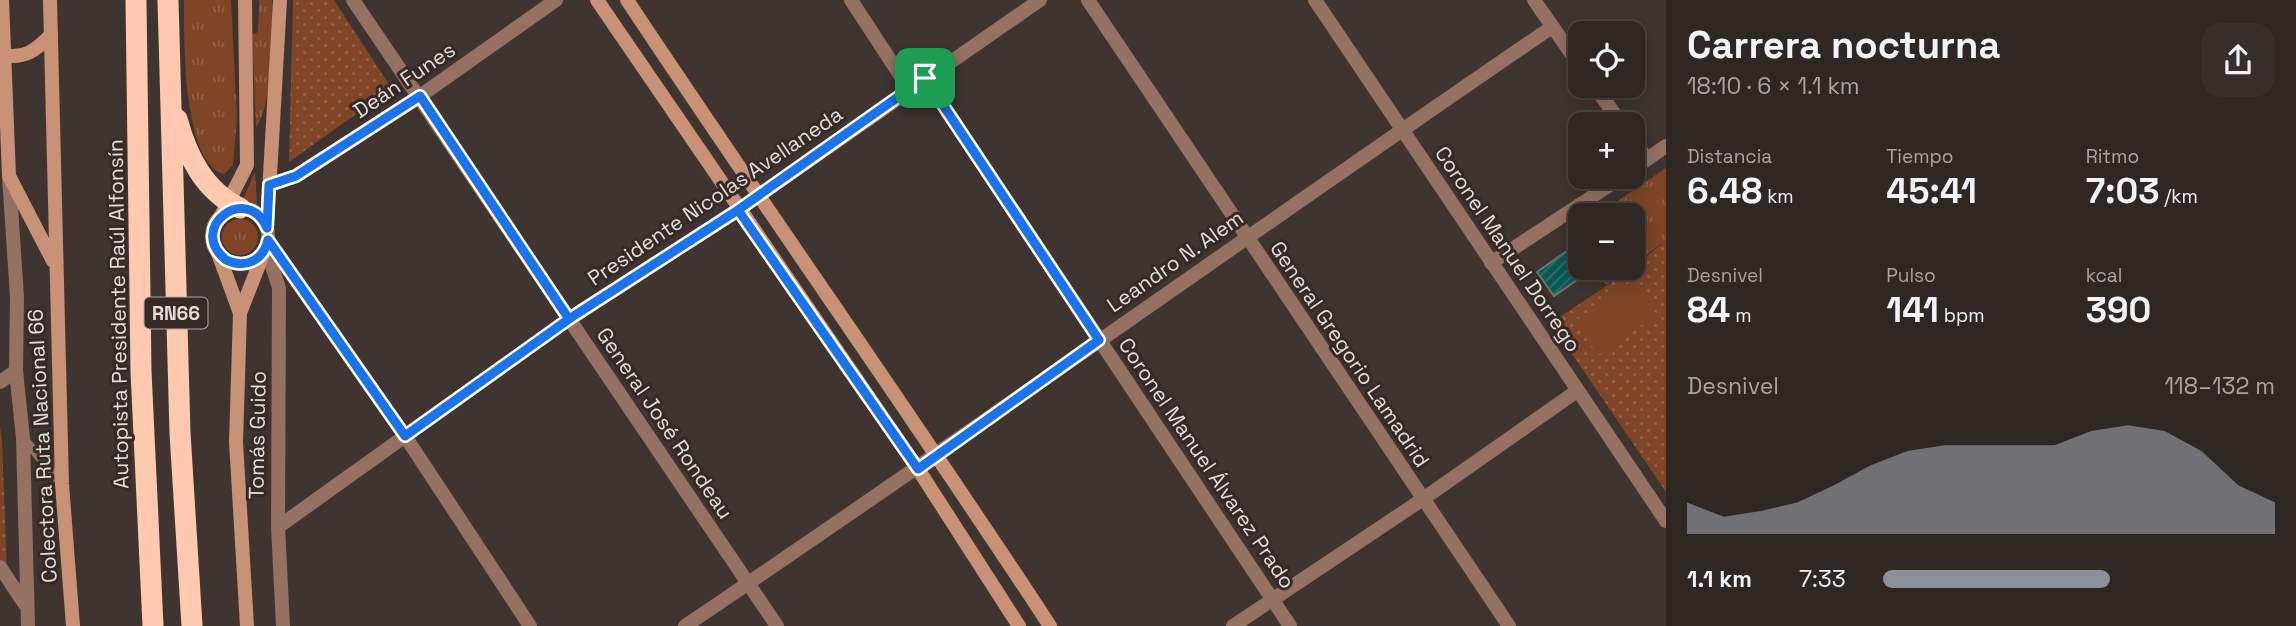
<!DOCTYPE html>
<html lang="es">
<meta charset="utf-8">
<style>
:root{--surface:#2f2723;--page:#372f2b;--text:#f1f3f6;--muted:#a7a5a6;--line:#4a4441;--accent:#8c9099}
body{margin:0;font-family:"Space Grotesk",sans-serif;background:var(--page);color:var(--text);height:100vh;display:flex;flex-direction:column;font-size:26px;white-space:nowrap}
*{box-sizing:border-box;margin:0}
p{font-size:23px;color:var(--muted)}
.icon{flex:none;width:38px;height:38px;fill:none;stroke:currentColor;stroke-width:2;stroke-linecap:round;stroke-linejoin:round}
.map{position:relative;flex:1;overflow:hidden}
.sheet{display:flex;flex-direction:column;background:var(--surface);width:630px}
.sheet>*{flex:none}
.tools{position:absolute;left:1568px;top:21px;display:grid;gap:14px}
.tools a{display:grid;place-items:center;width:77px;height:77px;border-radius:14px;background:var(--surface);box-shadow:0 4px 18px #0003,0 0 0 2px var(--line);font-size:35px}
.pin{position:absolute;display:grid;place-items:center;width:60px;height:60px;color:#fff;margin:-30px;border-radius:14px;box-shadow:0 4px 10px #0006}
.round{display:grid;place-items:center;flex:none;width:74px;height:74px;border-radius:21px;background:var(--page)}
.head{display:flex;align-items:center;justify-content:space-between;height:119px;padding:0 21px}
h1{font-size:38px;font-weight:700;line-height:52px}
.stats{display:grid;grid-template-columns:repeat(3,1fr);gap:10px;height:119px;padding:7px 21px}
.stats div{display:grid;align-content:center}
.stats b{font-size:35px;font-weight:700}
.stats small{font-size:19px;font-weight:400}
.stats p{font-size:19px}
.chart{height:196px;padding:14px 21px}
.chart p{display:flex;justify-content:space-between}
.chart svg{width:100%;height:126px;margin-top:7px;fill:var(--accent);opacity:.7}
ul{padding:0 21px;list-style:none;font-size:23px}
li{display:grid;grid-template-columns:112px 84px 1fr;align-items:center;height:52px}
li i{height:18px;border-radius:9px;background:var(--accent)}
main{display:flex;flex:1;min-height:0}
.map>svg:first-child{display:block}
</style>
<main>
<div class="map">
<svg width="1666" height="626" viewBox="0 0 1666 626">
<defs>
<pattern id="grass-tufts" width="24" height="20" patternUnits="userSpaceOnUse" patternTransform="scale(1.75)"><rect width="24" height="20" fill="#7f4526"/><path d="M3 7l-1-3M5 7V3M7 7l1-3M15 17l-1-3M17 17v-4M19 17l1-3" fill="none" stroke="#915f45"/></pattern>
<pattern id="park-dots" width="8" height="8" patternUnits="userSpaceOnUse" patternTransform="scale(1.75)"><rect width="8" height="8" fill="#7f4526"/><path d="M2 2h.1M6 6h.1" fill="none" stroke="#915f45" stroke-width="1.8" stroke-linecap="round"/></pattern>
<pattern id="building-hatch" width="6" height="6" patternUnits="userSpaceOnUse" patternTransform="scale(1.75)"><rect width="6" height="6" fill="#0a5956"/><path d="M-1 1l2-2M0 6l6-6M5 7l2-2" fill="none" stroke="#2e706e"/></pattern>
</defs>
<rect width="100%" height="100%" fill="#3f342f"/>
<g fill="url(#grass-tufts)">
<path d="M184,0H231L237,117L233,165L224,174C182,163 184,36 184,0Z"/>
<path d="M259,0H272C271,33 275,101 256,127L252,35L258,32Z"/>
<path d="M1666,168V240L1633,265V215H1597Z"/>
<path d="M255,172L257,207L243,199Z"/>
<circle cx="240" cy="237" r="18"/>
<path d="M1595,268H1629L1606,285Z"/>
</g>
<g fill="url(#park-dots)">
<path d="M293,0H334L388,83L387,92L289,162Z"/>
<path d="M1666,240V492L1551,323L1633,268Z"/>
<path d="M0,426L2,441L7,571L0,560Z"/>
</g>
<path fill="#7f4526" d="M1633,280L1657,315L1598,355L1575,321Z"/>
<path fill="url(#building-hatch)" stroke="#677675" stroke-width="2" d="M1570,249L1587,273L1554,296L1537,272Z"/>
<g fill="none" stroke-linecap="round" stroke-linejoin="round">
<path stroke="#947160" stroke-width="9" d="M24,439L62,484"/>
<g stroke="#947160" stroke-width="14">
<path d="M353,0L777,626"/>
<path d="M851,0L909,89"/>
<path d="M1088,0L1509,626"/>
<path d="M1315,0L1666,521"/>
<path d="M1534,0L1580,66"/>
<path d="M925,78L1290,626"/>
<path d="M1594,86L1622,124"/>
<path d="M1633,139L1647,159"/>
<path d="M1633,169L1666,146"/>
<path d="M9,177L17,297L16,371L23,438L28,626"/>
<path d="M269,185L296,176L420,96L556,0"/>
<circle cx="240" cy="236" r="28"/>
<path d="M268,240L405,436L530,626"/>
<path d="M266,247L279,288L278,527L283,626"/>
<path d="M1491,263L1622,177"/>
<path d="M0,382L16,371"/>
<path d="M278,527L569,319L738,210L1040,0"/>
<path d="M0,567L24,603"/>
<path d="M685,626C976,430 1262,225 1552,27"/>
<path d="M1233,626L1423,499L1577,391"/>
</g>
<g stroke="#c99175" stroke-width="14">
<path d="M2,0L9,176L53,261"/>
<path d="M50,0L62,484L73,626"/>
<path d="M597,0L918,469L1019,626"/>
<path d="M627,0C766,210 912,415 1050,626"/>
<path d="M3,55C25,59 35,51 51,35"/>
<path d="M221,216L247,165L245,0"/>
<path d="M267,228L280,0"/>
<path d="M218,253L240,313"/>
<path d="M247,626L236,442L240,313L264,252"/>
</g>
<g stroke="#fec9af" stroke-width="21">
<path d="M136,0L141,371L153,626"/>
<path d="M168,0L180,433L192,626"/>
<path d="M177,119C187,156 204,191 240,208"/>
</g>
</g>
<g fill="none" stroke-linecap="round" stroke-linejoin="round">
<defs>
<path id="route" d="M925,78L738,210L569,319L405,436L268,240C263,261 245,269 226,260C186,228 247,182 267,228L269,185L296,176L420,96L569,319L738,210L918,469L1099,340L925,78"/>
</defs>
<use href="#route" stroke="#fff" stroke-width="14"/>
<use href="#route" stroke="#1a73e8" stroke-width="9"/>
</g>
<g text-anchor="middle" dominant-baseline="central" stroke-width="6" stroke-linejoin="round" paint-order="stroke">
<rect fill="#352a25" stroke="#b0a7a4" stroke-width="2" x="144.5" y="297.5" width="63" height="31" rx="5"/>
<g font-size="19" font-weight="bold" fill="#e4ddda">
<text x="176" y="313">RN66</text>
</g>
<g font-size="21" fill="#e4ddda" stroke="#352a25">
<text transform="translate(404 80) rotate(-34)">Deán Funes</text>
<text transform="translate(715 196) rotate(-34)">Presidente Nicolas Avellaneda</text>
<text transform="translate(1508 249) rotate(56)">Coronel Manuel Dorrego</text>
<text transform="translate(1175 261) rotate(-35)">Leandro N. Alem</text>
<text transform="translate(118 314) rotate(-91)">Autopista Presidente Raúl Alfonsín</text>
<text transform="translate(1350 354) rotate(56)">General Gregorio Lamadrid</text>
<text transform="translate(665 423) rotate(56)">General José Rondeau</text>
<text transform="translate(257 435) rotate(-89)">Tomás Guido</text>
<text transform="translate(42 446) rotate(-93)">Colectora Ruta Nacional 66</text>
<text transform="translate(1207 463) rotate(56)">Coronel Manuel Álvarez Prado</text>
</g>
</g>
</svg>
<div class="tools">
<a><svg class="icon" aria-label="locate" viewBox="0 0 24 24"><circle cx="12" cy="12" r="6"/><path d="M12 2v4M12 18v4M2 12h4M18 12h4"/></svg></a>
<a>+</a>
<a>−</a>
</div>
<div class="pin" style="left:925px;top:78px;background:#1e9e55"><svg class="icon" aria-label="arrive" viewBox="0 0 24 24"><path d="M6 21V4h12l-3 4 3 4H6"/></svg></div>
</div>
<section class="sheet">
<div class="head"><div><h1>Carrera nocturna</h1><p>18:10 · 6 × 1.1 km</p></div><a class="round"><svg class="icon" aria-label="share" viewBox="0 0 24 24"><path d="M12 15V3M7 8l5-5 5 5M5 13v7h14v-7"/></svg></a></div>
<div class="stats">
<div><p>Distancia</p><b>6.48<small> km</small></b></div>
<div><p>Tiempo</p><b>45:41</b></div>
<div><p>Ritmo</p><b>7:03<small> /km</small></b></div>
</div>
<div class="stats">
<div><p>Desnivel</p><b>84<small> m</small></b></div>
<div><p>Pulso</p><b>141<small> bpm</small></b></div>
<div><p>kcal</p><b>390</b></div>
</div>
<div class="chart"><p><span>Desnivel</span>118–132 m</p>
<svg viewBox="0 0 160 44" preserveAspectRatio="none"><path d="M0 44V33L10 38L20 36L30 33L40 27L50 20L60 15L70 13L80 13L90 13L100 13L110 8L120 6L130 8L140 15L150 27L160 33V44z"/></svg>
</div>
<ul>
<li><b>1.1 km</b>7:33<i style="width:58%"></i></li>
</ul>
</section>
</main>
